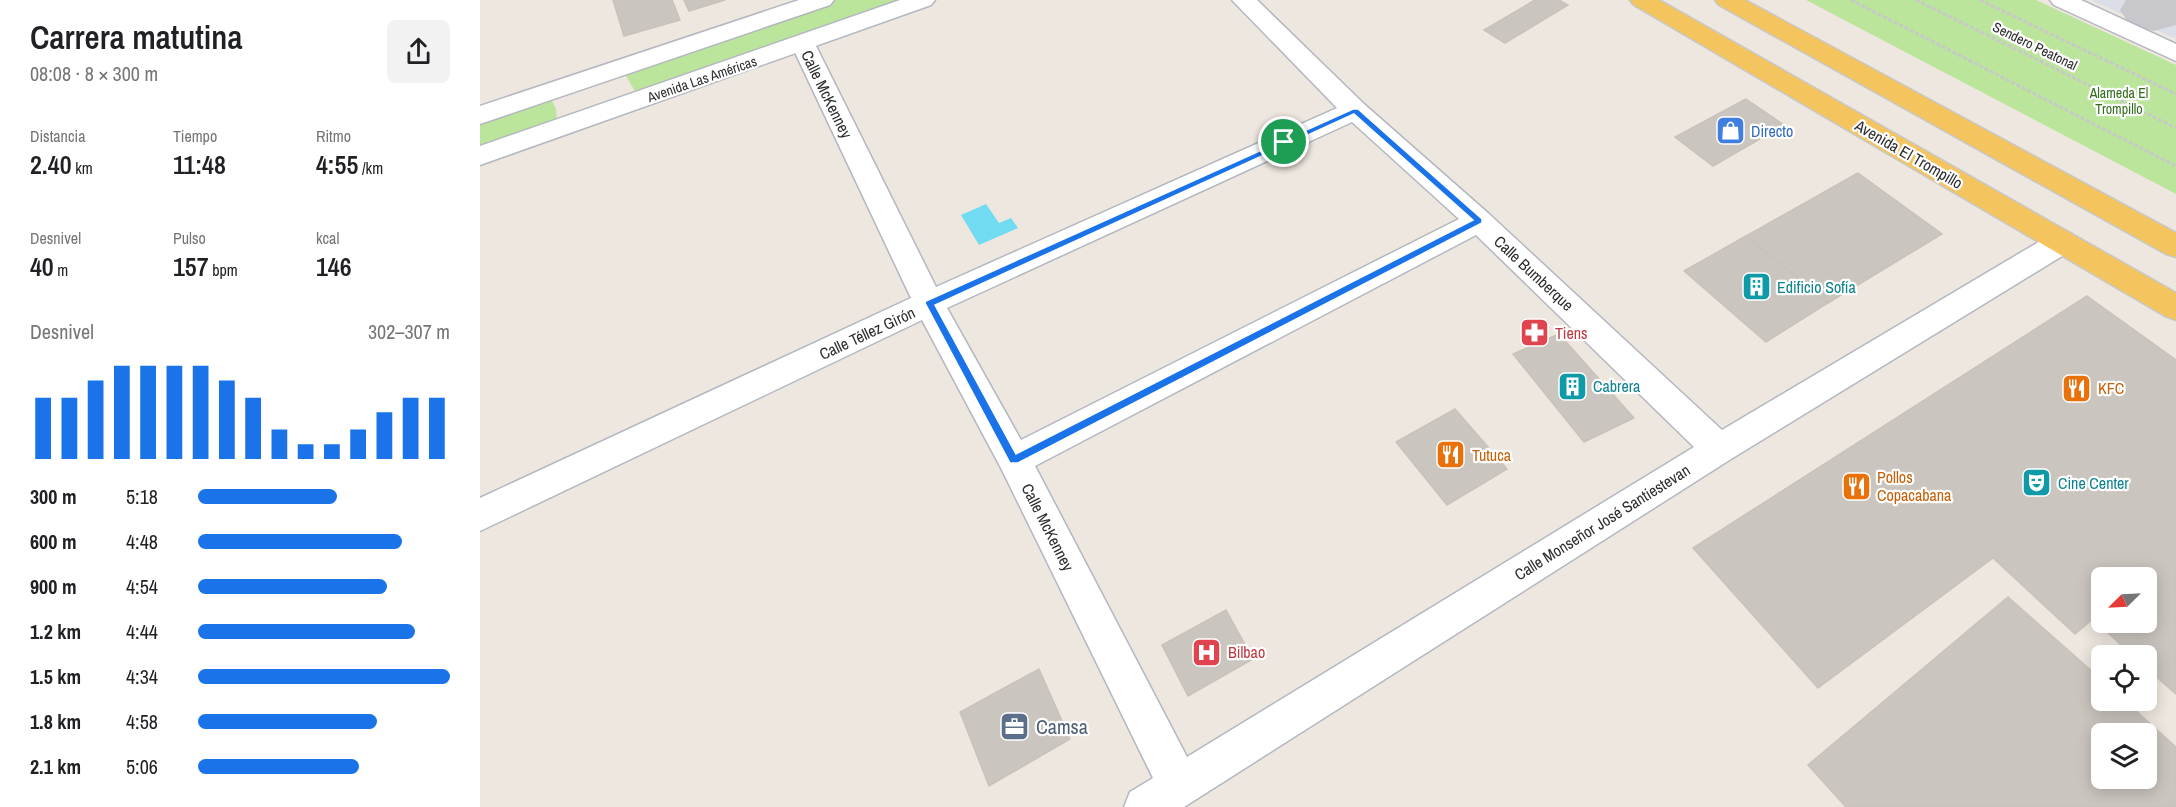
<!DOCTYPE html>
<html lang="es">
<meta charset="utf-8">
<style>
:root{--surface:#fff;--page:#f2f2f2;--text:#202124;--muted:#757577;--accent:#1a73e8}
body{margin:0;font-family:"Archivo Narrow",sans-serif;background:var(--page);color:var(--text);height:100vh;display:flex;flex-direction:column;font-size:22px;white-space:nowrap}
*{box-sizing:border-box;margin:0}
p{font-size:20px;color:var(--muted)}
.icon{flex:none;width:33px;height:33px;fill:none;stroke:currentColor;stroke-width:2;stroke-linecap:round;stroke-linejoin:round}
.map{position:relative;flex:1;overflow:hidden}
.drawer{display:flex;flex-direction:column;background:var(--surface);width:480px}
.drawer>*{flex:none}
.needle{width:39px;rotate:246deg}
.fabs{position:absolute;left:1611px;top:567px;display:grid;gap:12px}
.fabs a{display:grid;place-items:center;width:66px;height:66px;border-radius:9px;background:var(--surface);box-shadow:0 3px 15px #0003;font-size:30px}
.pin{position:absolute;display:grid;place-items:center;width:51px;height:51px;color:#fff;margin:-26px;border:3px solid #fff;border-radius:50%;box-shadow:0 2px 6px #0007}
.round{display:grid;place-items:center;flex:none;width:63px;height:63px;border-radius:9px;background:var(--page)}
.summary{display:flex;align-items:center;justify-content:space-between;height:102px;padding:0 30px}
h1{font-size:33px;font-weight:600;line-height:45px}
.metrics{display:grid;grid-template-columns:repeat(3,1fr);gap:9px;height:102px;padding:6px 30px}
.metrics div{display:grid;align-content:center}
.metrics b{font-size:26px;font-weight:600}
.metrics small{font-size:16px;font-weight:400}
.metrics p{font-size:16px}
.chart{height:168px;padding:12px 30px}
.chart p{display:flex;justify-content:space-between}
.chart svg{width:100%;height:108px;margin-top:6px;stroke:var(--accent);stroke-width:6}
ul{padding:0 30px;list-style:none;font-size:20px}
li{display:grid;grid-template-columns:96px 72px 1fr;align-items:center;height:45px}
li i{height:15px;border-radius:8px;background:var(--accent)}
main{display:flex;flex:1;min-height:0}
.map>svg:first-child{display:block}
</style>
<main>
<section class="drawer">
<div class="summary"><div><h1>Carrera matutina</h1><p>08:08 · 8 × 300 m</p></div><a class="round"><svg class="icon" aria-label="share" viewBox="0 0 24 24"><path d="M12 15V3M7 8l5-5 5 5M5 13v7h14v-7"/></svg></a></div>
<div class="metrics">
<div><p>Distancia</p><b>2.40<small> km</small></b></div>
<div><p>Tiempo</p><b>11:48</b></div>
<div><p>Ritmo</p><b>4:55<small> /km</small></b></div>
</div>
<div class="metrics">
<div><p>Desnivel</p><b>40<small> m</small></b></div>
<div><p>Pulso</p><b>157<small> bpm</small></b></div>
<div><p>kcal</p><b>146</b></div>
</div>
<div class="chart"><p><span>Desnivel</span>302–307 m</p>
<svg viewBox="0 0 160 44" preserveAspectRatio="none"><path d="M5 44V19M15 44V19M25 44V12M35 44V6M45 44V6M55 44V6M65 44V6M75 44V12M85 44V19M95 44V32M105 44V38M115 44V38M125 44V32M135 44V25M145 44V19M155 44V19"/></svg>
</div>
<ul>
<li><b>300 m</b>5:18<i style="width:55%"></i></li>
<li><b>600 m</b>4:48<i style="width:81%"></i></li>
<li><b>900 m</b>4:54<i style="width:75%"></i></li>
<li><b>1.2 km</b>4:44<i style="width:86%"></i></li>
<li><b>1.5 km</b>4:34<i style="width:100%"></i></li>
<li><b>1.8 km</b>4:58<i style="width:71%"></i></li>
<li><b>2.1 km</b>5:06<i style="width:64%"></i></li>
</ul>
</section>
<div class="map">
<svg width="1696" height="807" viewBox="0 0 1696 807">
<rect width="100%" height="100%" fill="#eee7df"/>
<path fill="#dbdee7" d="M1611,0H1696V39L1637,12Z"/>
<g fill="#bbe59b">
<path d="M353,0H421L156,93L143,71Z"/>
<path d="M1326,0H1556L1696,65V194Z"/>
<path d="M70,97L76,109L77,123L0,150V120Z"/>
</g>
<path fill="#71dbf1" d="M506,204L519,223L531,218L538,228L499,245L481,215Z"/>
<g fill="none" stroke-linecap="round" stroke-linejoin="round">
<path fill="#c8c7cb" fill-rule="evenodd" d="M1646,0H1696V25L1674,31L1650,25L1640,10Z"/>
</g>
<g fill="#cac5be" stroke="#cac2b9" stroke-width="1.5" fill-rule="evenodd">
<path d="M133,0H192L200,20L144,36Z"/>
<path d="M204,0H245L209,11Z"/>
<path d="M1055,0H1079L1088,5L1025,43L1004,30Z"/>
<path d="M1266,99L1304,125L1233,166L1195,137Z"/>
<path d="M1378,173L1462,234L1348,303L1266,236Z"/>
<path d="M1266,236L1348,303L1286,342L1204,271Z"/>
<path d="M1607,296L1696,360V694L1666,668V656H1653L1613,619L1595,634L1513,558L1338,688L1213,548ZM1622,578H1666V622H1622Z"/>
<path d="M1079,334L1154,418L1104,442L1033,354Z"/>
<path d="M975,409L1027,469L967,505L916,442Z"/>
<path d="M1528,597L1622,680V700H1644L1696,747V807H1366L1328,765ZM1622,734H1666V778H1622Z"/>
<path d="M746,610L773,659L708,696L682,645Z"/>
<path d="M559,669L590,739L509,786L480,712Z"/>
</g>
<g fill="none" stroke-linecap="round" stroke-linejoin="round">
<defs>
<g id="street">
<path d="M752,0H777L884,104L1009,214L1242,430L1572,234L1582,231L1592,234L1597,242L1592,250L1251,459L704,807H644L650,792L673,778L522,470L442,320L0,531V498L431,298L311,44L314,39L323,36L332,39L335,44L456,287L857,108ZM872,122L979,219L541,440L467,308ZM996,235L1214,447L707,757L555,466Z"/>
<path d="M1570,0H1601L1696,44V61L1574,5Z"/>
</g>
<g id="secondary">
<path d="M319,0H354L350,5L0,124V106Z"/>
<path d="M420,0H455L451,5L0,165V146Z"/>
</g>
<g id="primary">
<path d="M1150,0H1179L1696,293V320L1685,316L1154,5Z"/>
<path d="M1235,0H1265L1696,233V257L1686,254L1239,5Z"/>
</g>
</defs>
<use href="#street" stroke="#b3b7c0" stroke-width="3"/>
<use href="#secondary" stroke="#b3b7c0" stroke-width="3"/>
<use href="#primary" stroke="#c8c8c8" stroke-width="3"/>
<g stroke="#c8c8c8" stroke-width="3" stroke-dasharray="4 2" stroke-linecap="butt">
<path d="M1371,0L1696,166"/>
<path d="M1436,0L1696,128"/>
<path d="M1500,0L1696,94"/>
</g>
<use href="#street" fill="#fff" fill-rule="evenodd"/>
<use href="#secondary" fill="#fff" fill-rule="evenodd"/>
<use href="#primary" fill="#f4c45f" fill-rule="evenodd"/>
</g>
<path fill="#1a73e8" stroke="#fff" stroke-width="1.5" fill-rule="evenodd" d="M873,109H878L1002,219V223L538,463H530L445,303L446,301ZM874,114L993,220L536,454L455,305Z"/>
<defs>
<symbol id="shop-square" viewBox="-11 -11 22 22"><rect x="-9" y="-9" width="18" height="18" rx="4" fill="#3f7fe0" stroke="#fff"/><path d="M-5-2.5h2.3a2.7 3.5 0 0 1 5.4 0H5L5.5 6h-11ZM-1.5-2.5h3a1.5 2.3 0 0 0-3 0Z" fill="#fff"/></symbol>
<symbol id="building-square" viewBox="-11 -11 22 22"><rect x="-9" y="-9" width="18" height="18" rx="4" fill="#0f9aa8" stroke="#fff"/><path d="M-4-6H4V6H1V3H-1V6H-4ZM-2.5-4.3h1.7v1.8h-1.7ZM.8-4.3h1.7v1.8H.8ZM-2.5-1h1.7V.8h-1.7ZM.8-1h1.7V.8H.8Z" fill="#fff"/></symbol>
<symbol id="pharmacy-square" viewBox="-11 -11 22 22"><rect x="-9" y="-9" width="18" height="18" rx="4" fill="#e0444e" stroke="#fff"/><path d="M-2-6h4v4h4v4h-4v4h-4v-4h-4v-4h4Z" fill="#fff"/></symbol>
<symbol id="restaurant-square" viewBox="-11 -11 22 22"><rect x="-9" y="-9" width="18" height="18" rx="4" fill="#e8710a" stroke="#fff"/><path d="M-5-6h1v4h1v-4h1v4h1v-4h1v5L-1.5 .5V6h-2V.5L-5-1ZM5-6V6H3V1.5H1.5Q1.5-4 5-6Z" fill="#fff"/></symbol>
<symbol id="theatre-square" viewBox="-11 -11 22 22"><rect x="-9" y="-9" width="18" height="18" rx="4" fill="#0f9aa8" stroke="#fff"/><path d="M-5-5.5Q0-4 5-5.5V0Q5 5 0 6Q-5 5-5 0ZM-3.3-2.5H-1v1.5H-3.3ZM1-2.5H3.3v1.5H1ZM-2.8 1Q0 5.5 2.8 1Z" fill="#fff"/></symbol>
<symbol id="hospital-square" viewBox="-11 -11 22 22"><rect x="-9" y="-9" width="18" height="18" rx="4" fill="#e0444e" stroke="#fff"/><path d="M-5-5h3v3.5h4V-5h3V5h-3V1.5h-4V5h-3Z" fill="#fff"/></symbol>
<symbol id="office-square" viewBox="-11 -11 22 22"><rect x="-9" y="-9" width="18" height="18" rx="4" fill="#5c6f8a" stroke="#fff"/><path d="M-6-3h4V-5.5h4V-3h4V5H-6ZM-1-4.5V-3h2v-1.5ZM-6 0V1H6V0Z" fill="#fff"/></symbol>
</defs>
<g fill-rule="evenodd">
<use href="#shop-square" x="1234" y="114" width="33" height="33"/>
<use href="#building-square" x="1260" y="270" width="33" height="33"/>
<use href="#pharmacy-square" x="1038" y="316" width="33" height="33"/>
<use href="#building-square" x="1076" y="370" width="33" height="33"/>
<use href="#restaurant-square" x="1580" y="372" width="33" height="33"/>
<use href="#restaurant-square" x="954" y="438" width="33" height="33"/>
<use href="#theatre-square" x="1540" y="466" width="33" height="33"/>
<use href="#restaurant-square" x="1360" y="470" width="33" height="33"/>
<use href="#hospital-square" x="710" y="636" width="33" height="33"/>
<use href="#office-square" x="518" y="710" width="33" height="33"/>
</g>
<g text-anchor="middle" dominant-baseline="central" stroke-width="4.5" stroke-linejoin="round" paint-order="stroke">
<g font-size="14" fill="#2d2d2d" stroke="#fff">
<text transform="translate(1555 46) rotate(26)">Sendero Peatonal</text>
<text transform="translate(222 79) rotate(-19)">Avenida Las Américas</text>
</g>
<g font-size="14" fill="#326d1a" stroke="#fff">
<text x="1639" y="93">Alameda El<tspan x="1639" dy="16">Trompillo</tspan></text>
</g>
<g font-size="16" fill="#2d2d2d" stroke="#fff">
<text transform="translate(347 94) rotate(64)">Calle McKenney</text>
<text transform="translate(1429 154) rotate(30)">Avenida El Trompillo</text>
<text transform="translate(1054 273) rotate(43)">Calle Bumberque</text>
<text transform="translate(387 333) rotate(-25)">Calle Téllez Girón</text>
<text transform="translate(1122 522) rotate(-32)">Calle Monseñor José Santiestevan</text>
<text transform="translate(568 527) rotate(63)">Calle McKenney</text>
</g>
<g font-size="16" fill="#366cbe" stroke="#fff" text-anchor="start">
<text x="1271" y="131">Directo</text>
</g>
<g font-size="16" fill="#0d838f" stroke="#fff" text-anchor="start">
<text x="1297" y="287">Edificio Sofía</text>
<text x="1113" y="386">Cabrera</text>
<text x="1578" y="483">Cine Center</text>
</g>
<g font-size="16" fill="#be3a42" stroke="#fff" text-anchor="start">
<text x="1075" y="333">Tiens</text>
<text x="748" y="652">Bilbao</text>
</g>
<g font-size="16" fill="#c56008" stroke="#fff" text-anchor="start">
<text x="1618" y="388">KFC</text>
<text x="992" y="455">Tutuca</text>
<text x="1397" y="477">Pollos<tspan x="1397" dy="18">Copacabana</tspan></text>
</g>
<g font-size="20" fill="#4e5e75" stroke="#fff" text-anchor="start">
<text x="556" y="726">Camsa</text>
</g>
</g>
</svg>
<div class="fabs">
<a><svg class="needle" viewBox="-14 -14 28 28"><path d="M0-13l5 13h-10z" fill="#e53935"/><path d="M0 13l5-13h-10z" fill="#757577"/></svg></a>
<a><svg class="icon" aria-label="locate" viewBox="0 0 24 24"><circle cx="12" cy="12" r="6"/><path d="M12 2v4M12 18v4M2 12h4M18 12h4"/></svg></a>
<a><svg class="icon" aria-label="layers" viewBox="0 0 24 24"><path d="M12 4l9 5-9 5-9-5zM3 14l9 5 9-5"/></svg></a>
</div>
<div class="pin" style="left:804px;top:142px;background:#1e9e55"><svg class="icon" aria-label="arrive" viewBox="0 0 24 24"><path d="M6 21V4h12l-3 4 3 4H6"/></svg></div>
</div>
</main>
